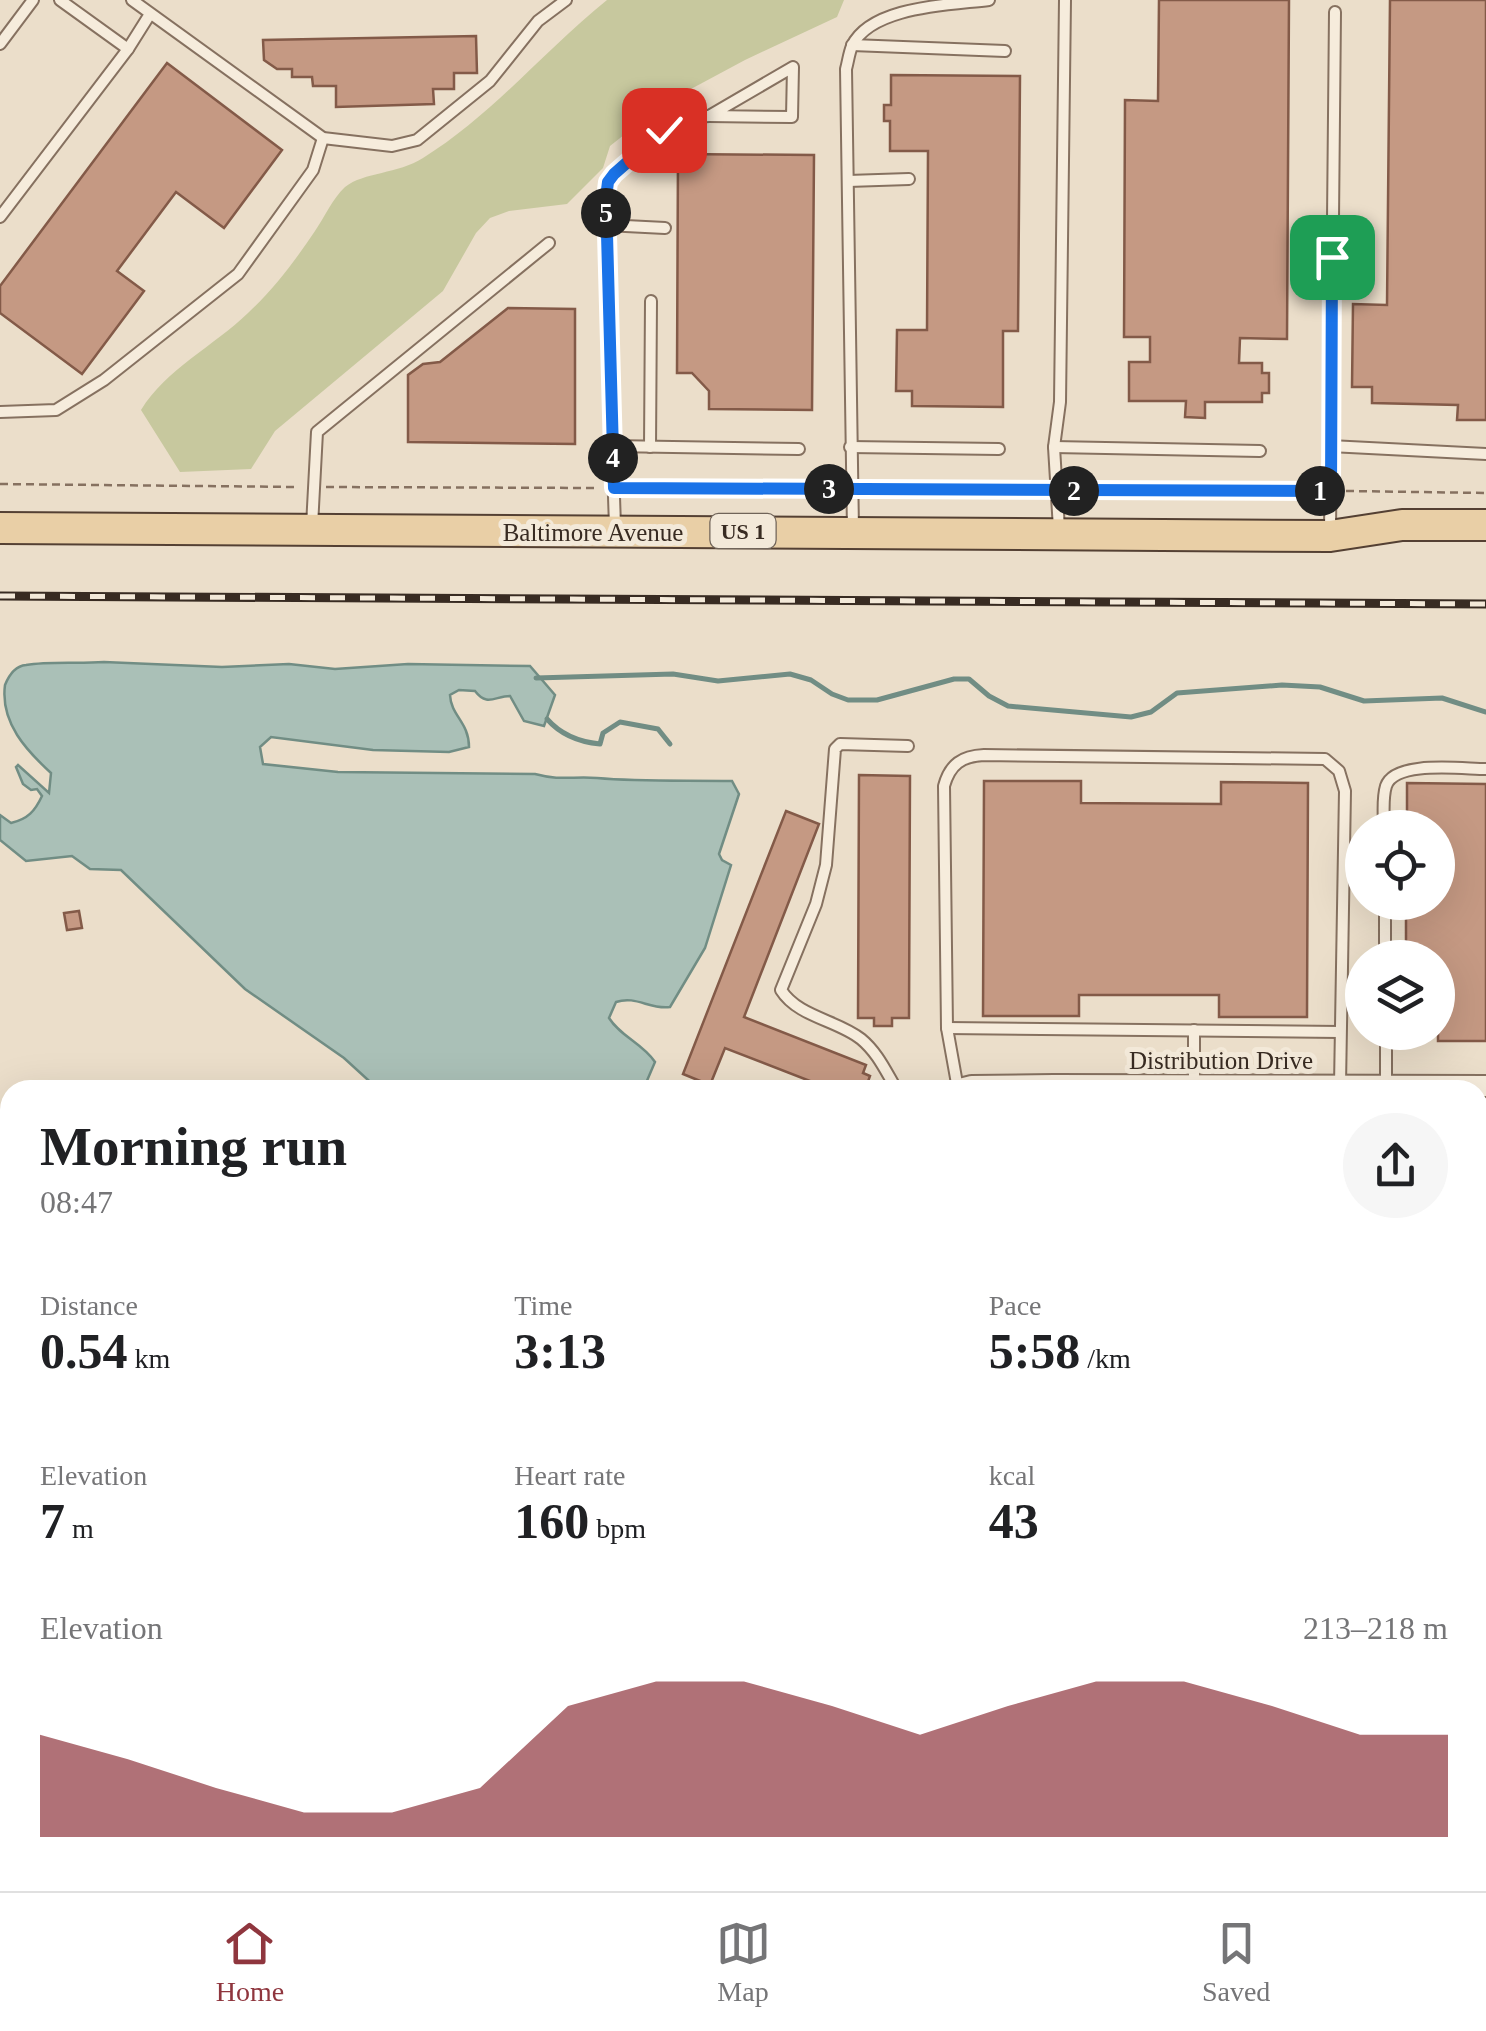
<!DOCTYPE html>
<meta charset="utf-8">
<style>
:root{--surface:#fff;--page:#f6f6f6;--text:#202124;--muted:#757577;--line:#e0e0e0;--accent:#8f363e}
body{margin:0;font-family:Georgia,serif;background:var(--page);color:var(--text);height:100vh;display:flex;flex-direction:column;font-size:38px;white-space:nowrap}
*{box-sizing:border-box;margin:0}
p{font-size:32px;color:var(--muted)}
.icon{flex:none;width:55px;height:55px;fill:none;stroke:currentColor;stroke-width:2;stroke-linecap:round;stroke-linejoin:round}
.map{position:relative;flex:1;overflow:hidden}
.sheet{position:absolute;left:0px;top:1080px;width:1488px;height:812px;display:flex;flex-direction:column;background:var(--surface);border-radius:30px 30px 0 0;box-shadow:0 10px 40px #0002}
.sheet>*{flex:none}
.fabs{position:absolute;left:1345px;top:810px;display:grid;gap:20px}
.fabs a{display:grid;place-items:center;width:110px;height:110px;border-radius:50%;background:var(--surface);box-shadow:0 10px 40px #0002;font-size:50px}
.pin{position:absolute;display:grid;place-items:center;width:85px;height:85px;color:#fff;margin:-42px;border-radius:20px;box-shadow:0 5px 15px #0006}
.km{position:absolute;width:50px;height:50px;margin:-25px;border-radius:50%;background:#222;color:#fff;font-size:28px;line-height:50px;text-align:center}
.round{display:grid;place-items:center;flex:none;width:105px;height:105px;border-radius:52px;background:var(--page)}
.headline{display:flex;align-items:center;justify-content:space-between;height:170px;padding:0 40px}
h1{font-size:55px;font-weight:600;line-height:75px}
.figures{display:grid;grid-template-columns:repeat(3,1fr);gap:15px;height:170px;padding:10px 40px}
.figures div{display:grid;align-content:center}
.figures b{font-size:50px;font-weight:600}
.figures small{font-size:28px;font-weight:400}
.figures p{font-size:28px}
.chart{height:280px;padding:20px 40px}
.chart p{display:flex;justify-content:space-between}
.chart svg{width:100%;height:180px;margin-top:10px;fill:var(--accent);opacity:.7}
.tabs{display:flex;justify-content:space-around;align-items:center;height:140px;border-top:2px solid var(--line);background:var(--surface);font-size:28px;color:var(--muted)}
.tabs a{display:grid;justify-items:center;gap:5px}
.tabs .active{color:var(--accent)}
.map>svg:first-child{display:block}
</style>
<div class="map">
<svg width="1486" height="1891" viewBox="0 0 1486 1891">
<rect width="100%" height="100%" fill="#ebdeca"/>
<g fill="#c7c89e">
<path d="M607,0H844L837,17L745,60L663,104L610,146L603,168L567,204L509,211L490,218L476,233L443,291L275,431L251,469L180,472L141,410C166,369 214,346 248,313C275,288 294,262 315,231C324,218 333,198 345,187C364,172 398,174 423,158C492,115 544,51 607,0Z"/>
<path d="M1486,1778V1891H299L389,1882H1478V1779Z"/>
</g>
<path fill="#aac0b7" stroke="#718d84" stroke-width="2.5" d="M104,662L222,667L289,664L335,669L408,664L530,666L555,695L544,726L524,721L510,696C495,696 487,707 475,691L459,690L450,695C451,716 469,722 469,747L449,752L373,750L271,737L260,747L263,764L338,772L535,774C561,781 573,776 597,778C642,782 687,780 732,781L739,794L719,854L722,860L731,865L705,948L670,1007C650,1010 636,995 616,1002L609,1018C621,1037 642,1043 655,1062L643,1090H379L344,1058L245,989L121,870L90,869L72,856L26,861L0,840V815L11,823C28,819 35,811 42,796L37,789L31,790L23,784L16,767L18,765L49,793L51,773C27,751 0,723 5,685C9,675 15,666 26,665C50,661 78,664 104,662Z"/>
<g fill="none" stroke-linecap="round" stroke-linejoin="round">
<g stroke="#718d84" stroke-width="5">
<path d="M536,678L673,674L718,681L790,674L811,680L832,694L848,700H877L954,679H969L989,696L1008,706L1131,717L1151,712L1177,693L1282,685L1320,687L1364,701L1442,698L1486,712"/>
<path d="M547,719C561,735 579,742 600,744L603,733L620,722L658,729L670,744"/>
</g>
</g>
<g fill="#c59983" stroke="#835a48" stroke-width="2.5">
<path d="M1159,0H1289L1287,339L1240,338L1239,363H1262V373H1269V393H1262V402H1205V418L1185,417L1186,401H1129V362H1150V337H1124L1125,100L1158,101Z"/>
<path d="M1390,0H1486V420H1457L1458,405L1372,403V387H1352L1353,304L1387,305Z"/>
<path d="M476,36L477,73H454V89H433L434,104L336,107V86H313L312,77H292V69H277L264,60L263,40Z"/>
<path d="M167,63L282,150L224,228L176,192L117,271L144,291L82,374L0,313V286Z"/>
<path d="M891,75L1020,76L1018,331H1003V407L912,406V391H896L897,330H927L928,151H890V121H884V105H891Z"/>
<path d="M678,154L814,155L812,410L709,409V391L692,373H677Z"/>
<path d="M508,308L575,309V444L408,442V375L423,364L440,362Z"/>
<path d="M859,775L910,776L909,1018H892V1026H874V1018H858Z"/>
<path d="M984,781H1081V803L1221,804V782L1308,783L1307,1017H1219V995H1079V1016H983Z"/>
<path d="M1407,783L1486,784V1041H1438V958H1406V902H1438V828H1407Z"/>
<path d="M786,811L819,824L744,1017L866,1065L863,1073L870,1076L865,1090H833L725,1048L710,1085L683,1074Z"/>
<path d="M79,911L82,928L67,930L64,913Z"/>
</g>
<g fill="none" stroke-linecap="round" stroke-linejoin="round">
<defs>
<g id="service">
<path d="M60,0L128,49"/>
<path d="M132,0L323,138L392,146L417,140L490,81L538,21L566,0"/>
<path d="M0,44L33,0"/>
<path d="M852,45L1005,51"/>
<path d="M793,67L792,117L709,116Z"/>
<path d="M848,181L909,179"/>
<path d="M0,217L128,49L150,14"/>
<path d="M606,225L665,228"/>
<path d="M0,412L56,410L104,380L238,274L313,170L323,138"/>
<path d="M612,446L799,449"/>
<path d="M1330,446L1486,454"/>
<path d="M650,447L651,301"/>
<path d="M850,447L999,449"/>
<path d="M1054,447L1260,451"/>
<path d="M312,526L317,432L549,243"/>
<path d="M615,526L607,290L608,182C623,160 652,134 677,121C686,116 699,117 709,116"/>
<path d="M1059,529L1054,447L1060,402L1065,0"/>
<path d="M853,530L846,69C848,62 849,53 852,46C871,6 950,5 989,0"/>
<path d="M1330,531L1335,12"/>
<path d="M1384,828C1384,815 1382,799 1386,786C1395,760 1462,769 1486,769"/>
<path d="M1385,902V958"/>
<path d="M947,1028L1340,1032"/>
<path d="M1386,1032V1085"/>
<path d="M1194,1084V1030"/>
<path d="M958,1089L947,1028L944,786C950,764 962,756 984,755L1325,759L1339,771L1345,791L1340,1085"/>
<path d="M897,1090C886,1072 878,1053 861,1039C837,1020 798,1017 781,990L816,904L826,865L835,749L840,744L908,746"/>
<path d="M1478,1290L1486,1289"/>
<path d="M1478,1342L1486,1341"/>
<path d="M1478,1719L1486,1718"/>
<path d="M36,1882L37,1891"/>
<path d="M180,1882L181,1891"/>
</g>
<path id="minor" d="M956,1090L972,1086L1054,1085L1486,1086"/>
<g id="secondary">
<path d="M1478,1773L1486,1772"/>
<path d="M292,1891L379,1882"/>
</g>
<path id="primary" d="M0,528L1330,536L1402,525H1486"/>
</defs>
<use href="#service" stroke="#867160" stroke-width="14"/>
<use href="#minor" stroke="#867160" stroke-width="24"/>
<use href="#secondary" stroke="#685243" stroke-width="31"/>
<use href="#primary" stroke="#544033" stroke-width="34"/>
<g stroke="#867160" stroke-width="2.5" stroke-dasharray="8 5" stroke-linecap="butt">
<path d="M0,484L298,487"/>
<path d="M326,487L598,488"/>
<path d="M626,489L838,490"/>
<path d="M866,490H1043"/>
<path d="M1071,491H1318"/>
<path d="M1346,491L1486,493"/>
</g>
<use href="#service" stroke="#f6ecdc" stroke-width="10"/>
<use href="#minor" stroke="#f6ecdc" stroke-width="20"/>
<use href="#secondary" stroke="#f6ecdc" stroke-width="28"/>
<use href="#primary" stroke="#e9cfa6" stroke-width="30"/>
<defs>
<path id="rail" d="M0,596L1486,604"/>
</defs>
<use href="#rail" stroke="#382b22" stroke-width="9"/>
<use href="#rail" stroke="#f3e9d9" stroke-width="5" stroke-dasharray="15" stroke-linecap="butt"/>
</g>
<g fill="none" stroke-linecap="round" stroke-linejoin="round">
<defs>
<path id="route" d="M664,130L614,174L608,182L606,198L614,488L1331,491L1332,257"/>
</defs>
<use href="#route" stroke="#fff" stroke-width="20"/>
<use href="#route" stroke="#1a73e8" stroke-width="12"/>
</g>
<g text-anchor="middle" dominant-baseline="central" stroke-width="10" stroke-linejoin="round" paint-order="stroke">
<rect fill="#f3e9d9" stroke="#706459" stroke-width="2.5" x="710.5" y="514" width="65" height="34" rx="8"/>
<g font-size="22" font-weight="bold" fill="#382b22">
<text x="743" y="531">US 1</text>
</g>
<g font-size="25" fill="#382b22" stroke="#f3e9d9">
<text x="593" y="532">Baltimore Avenue</text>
<text x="1221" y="1060">Distribution Drive</text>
</g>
</g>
</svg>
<div class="fabs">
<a><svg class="icon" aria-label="locate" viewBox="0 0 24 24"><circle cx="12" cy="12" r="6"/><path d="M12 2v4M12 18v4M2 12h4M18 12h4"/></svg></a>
<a><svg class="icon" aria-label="layers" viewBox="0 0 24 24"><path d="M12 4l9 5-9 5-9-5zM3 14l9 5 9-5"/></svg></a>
</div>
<div class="pin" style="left:1332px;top:257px;background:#1e9e55"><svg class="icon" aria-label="arrive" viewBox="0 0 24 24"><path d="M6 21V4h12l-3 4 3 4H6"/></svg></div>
<div class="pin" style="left:664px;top:130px;background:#d93025"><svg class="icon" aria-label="check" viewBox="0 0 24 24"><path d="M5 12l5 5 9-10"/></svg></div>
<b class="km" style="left:1320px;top:491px">1</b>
<b class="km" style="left:1074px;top:491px">2</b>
<b class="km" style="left:829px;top:489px">3</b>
<b class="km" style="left:613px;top:458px">4</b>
<b class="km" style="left:606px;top:213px">5</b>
<section class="sheet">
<div class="headline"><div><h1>Morning run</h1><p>08:47</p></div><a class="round"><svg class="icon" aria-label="share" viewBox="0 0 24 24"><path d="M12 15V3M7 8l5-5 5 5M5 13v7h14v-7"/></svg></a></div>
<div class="figures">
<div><p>Distance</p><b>0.54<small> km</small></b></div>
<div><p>Time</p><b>3:13</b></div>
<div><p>Pace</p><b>5:58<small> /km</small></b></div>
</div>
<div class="figures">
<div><p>Elevation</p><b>7<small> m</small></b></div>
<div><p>Heart rate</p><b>160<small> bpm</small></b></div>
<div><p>kcal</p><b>43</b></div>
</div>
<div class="chart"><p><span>Elevation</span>213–218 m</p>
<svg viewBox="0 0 160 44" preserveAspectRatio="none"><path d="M0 44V19L10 25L20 32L30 38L40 38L50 32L60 12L70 6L80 6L90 12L100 19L110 12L120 6L130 6L140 12L150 19L160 19V44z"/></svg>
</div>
</section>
</div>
<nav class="tabs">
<a class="active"><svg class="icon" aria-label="home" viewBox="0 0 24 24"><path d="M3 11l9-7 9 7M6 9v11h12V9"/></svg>Home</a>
<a><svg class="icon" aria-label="map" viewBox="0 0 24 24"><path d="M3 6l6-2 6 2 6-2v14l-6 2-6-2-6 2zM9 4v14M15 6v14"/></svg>Map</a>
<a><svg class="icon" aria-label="saved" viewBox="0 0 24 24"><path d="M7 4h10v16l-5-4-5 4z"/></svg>Saved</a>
</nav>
